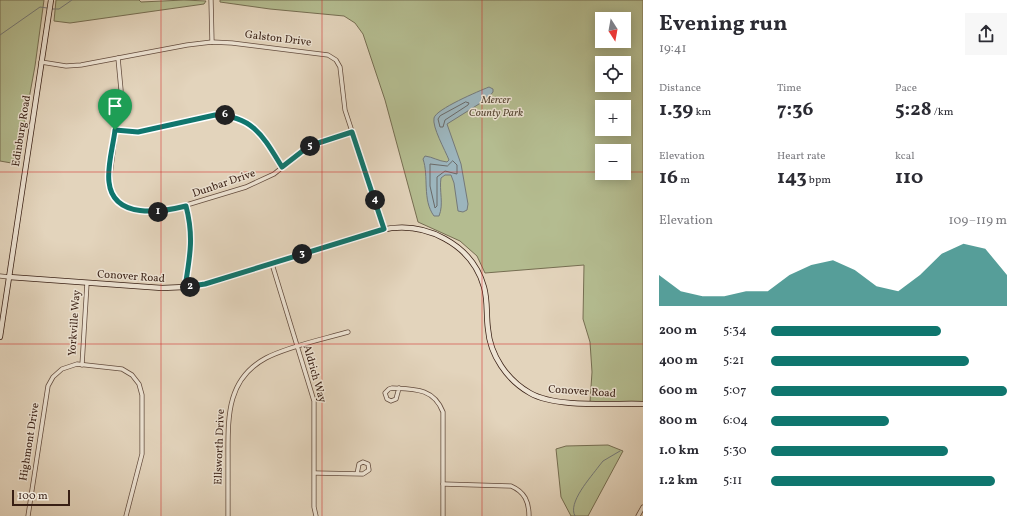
<!DOCTYPE html>
<meta charset="utf-8">
<style>
:root{--surface:#fff;--page:#f7f7f7;--text:#2b2b33;--muted:#7c7c81;--accent:#0f766e}
body{margin:0;font-family:Vollkorn,serif;background:var(--page);color:var(--text);height:100vh;display:flex;flex-direction:column;font-size:15px;white-space:nowrap}
*{box-sizing:border-box;margin:0}
p{font-size:13px;color:var(--muted)}
.icon{flex:none;width:22px;height:22px;fill:none;stroke:currentColor;stroke-width:2;stroke-linecap:round;stroke-linejoin:round}
.map{position:relative;flex:1;overflow:hidden}
.side{display:flex;flex-direction:column;background:var(--surface);width:380px}
.side>*{flex:none}
.needle{width:26px;rotate:169deg}
.fabs{position:absolute;left:595px;top:12px;display:grid;gap:8px}
.fabs a{display:grid;place-items:center;width:36px;height:36px;border-radius:0px;background:var(--surface);box-shadow:0 2px 10px #0003;font-size:20px}
.scale{position:absolute;left:12px;bottom:10px;width:58px;box-sizing:border-box;padding-left:4px;border:2px solid #381f14;border-top:0;font-size:11px;line-height:14px;white-space:nowrap;color:#381f14;-webkit-text-stroke:3px #ede3d3;paint-order:stroke}
.pin{position:absolute;display:grid;place-items:center;width:34px;height:34px;color:#fff;margin:-41px -17px;border-radius:50% 50% 50% 0;rotate:-45deg;box-shadow:0 0 4px #0007}
.pin .icon{rotate:45deg}
.km{position:absolute;width:20px;height:20px;margin:-10px;border-radius:50%;background:#222;color:#fff;font-size:11px;line-height:20px;text-align:center}
.round{display:grid;place-items:center;flex:none;width:42px;height:42px;border-radius:0px;background:var(--page)}
.summary{display:flex;align-items:center;justify-content:space-between;height:68px;padding:0 16px}
h1{font-size:22px;font-weight:700;line-height:30px}
.metrics{display:grid;grid-template-columns:repeat(3,1fr);gap:6px;height:68px;padding:4px 16px}
.metrics div{display:grid;align-content:center}
.metrics b{font-size:20px;font-weight:700}
.metrics small{font-size:11px;font-weight:400}
.metrics p{font-size:11px}
.chart{height:112px;padding:8px 16px}
.chart p{display:flex;justify-content:space-between}
.chart svg{width:100%;height:72px;margin-top:4px;fill:var(--accent);opacity:.7}
ul{padding:0 16px;list-style:none;font-size:13px}
li{display:grid;grid-template-columns:64px 48px 1fr;align-items:center;height:30px}
li i{height:10px;border-radius:5px;background:var(--accent)}
main{display:flex;flex:1;min-height:0}
.map>svg:first-child{display:block}
</style>
<main>
<div class="map">
<svg width="643" height="516" viewBox="0 0 643 516">
<rect width="100%" height="100%" fill="#e3d4bc"/>
<filter id="stains"><feTurbulence type="fractalNoise" baseFrequency=".005" numOctaves="4"/><feColorMatrix values="0 0 0 0 .2 0 0 0 0 .09 0 0 0 0 .02 0 0 0 .5 -.17"/></filter>
<radialGradient id="worn" r=".72"><stop offset=".6" stop-color="#630" stop-opacity="0"/><stop offset="1" stop-color="#630" stop-opacity=".3"/></radialGradient>
<g fill="#b4bc90" stroke="#766e52" fill-rule="evenodd">
<path d="M0,0H44L35,66L17,164L0,161Z"/>
<path d="M56,0H139L141,2L184,0L206,1L204,4L70,23L54,21Z"/>
<path d="M220,0H643V403L590,402L592,372L590,342L583,319L584,265L485,273L477,256L460,241L418,222L385,100L363,34L355,23L344,16L270,9L220,2ZM602,19H624V41H602ZM602,63H624V85H602ZM602,107H624V129H602ZM602,151H624V173H602Z"/>
<path d="M608,445L623,451L588,516H571L561,497L556,449L566,446Z"/>
</g>
<path fill="#9cb5bd" stroke="#747979" d="M489,87L493,89V92L487,99L447,124L461,164L468,204L467,210L463,212L458,211L454,183L451,175H445L441,178C439,191 444,204 439,216H434C422,200 429,176 423,159L425,156C433,157 438,161 447,162L449,160C445,150 432,127 434,118C436,109 479,91 489,87Z"/>
<g fill="none" stroke-linecap="round" stroke-linejoin="round">
<g stroke="#6a6a68" stroke-width="1">
<path d="M466,102L469,103L468,105L445,120L443,127H440L438,119L440,116Z"/>
<path d="M453,161L457,165V174L445,171L437,177V206L435,208L430,186V164L447,166Z"/>
</g>
<g stroke="#747979" stroke-width="1">
<path d="M52,9H59L72,0"/>
<path d="M0,35L40,7L47,8"/>
<path d="M575,516C567,503 591,477 599,466L603,461L620,451"/>
</g>
<defs>
<g id="street">
<path d="M211,0L212,42"/>
<path d="M118,58L121,90L109,183L115,198L128,208L151,212L170,210L246,187L274,174L309,146L352,132"/>
<path d="M41,62L66,66L81,65L187,45L212,42L232,43L328,55L336,60L340,67L345,110L384,229"/>
<path d="M115,130C122,131 130,133 136,132C177,128 227,96 261,134C269,144 275,156 282,167"/>
<path d="M272,264L314,401V507L316,516"/>
<path d="M0,276L9,277"/>
<path d="M185,287C190,256 194,237 186,206"/>
<path d="M82,365L87,283"/>
<path d="M399,388L396,399L391,401L387,399L385,393L389,389L392,388C414,389 434,388 443,412V516"/>
<path d="M315,473L363,474L369,470L368,464L363,462L359,464L357,474"/>
<path d="M443,484L511,486C525,492 529,502 529,516"/>
<path d="M28,516L48,386L53,377L62,369L77,364L122,369L132,375L139,384L142,395V454L126,516"/>
<path d="M228,516C228,496 228,475 228,455C228,416 227,379 266,358C289,346 324,339 348,332"/>
<path d="M638,516L643,507"/>
</g>
<g id="secondary">
<path d="M9,277L162,288L185,287L205,284L381,230C425,220 472,244 484,287C488,301 486,315 488,329C490,355 507,380 530,393C556,408 612,403 643,404"/>
<path d="M0,337L51,0"/>
</g>
</defs>
<use href="#street" stroke="#634c3e" stroke-width="5"/>
<use href="#secondary" stroke="#381f14" stroke-width="6"/>
<use href="#street" stroke="#ede3d3" stroke-width="3.5"/>
<use href="#secondary" stroke="#ede3d3" stroke-width="4.5"/>
</g>
<g fill="none" stroke-linecap="round" stroke-linejoin="round">
<defs>
<path id="route" d="M215,115C254,116 264,138 282,167L309,146L352,132L384,229L205,284L185,287C190,256 194,237 186,206C162,212 113,220 109,182C107,166 113,147 115,130L138,132Z"/>
</defs>
<use href="#route" stroke="#fff" stroke-width="8"/>
<use href="#route" stroke="#0f766e" stroke-width="5"/>
</g>
<path fill="none" stroke="#d62828" stroke-width="1" stroke-opacity="0.55" d="M161,0V516M322,0V516M482,0V516M0,172H602M624,172H643M0,344H643"/>
<g text-anchor="middle" dominant-baseline="central" stroke-width="3" stroke-linejoin="round" paint-order="stroke">
<g font-size="11" fill="#381f14" stroke="#ede3d3">
<text transform="translate(278 39) rotate(7)">Galston Drive</text>
<text transform="translate(22 131) rotate(-81)">Edinburg Road</text>
<text transform="translate(224 184) rotate(-19)">Dunbar Drive</text>
<text transform="translate(131 277) rotate(4)">Conover Road</text>
<text transform="translate(75 323) rotate(-86)">Yorkville Way</text>
<text transform="translate(314 374) rotate(74)">Aldrich Way</text>
<text transform="translate(582 392) rotate(4)">Conover Road</text>
<text transform="translate(30 442) rotate(-81)">Highmont Drive</text>
<text transform="translate(220 447) rotate(-88)">Ellsworth Drive</text>
</g>
<g font-size="11" font-style="italic" fill="#574633" stroke="#ede3d3">
<text x="496" y="100">Mercer<tspan x="496" dy="13">County Park</tspan></text>
</g>
</g>
<rect width="100%" height="100%" filter="url(#stains)"/>
<rect width="100%" height="100%" fill="url(#worn)"/>
</svg>
<div class="fabs">
<a><svg class="needle" viewBox="-14 -14 28 28"><path d="M0-13l5 13h-10z" fill="#e53935"/><path d="M0 13l5-13h-10z" fill="#7c7c81"/></svg></a>
<a><svg class="icon" aria-label="locate" viewBox="0 0 24 24"><circle cx="12" cy="12" r="6"/><path d="M12 2v4M12 18v4M2 12h4M18 12h4"/></svg></a>
<a>+</a>
<a>−</a>
</div>
<div class="scale">100 m</div>
<div class="pin" style="left:115px;top:130px;background:#1e9e55"><svg class="icon" aria-label="arrive" viewBox="0 0 24 24"><path d="M6 21V4h12l-3 4 3 4H6"/></svg></div>
<b class="km" style="left:158px;top:212px">1</b>
<b class="km" style="left:190px;top:287px">2</b>
<b class="km" style="left:302px;top:254px">3</b>
<b class="km" style="left:375px;top:200px">4</b>
<b class="km" style="left:310px;top:146px">5</b>
<b class="km" style="left:225px;top:115px">6</b>
</div>
<section class="side">
<div class="summary"><div><h1>Evening run</h1><p>19:41</p></div><a class="round"><svg class="icon" aria-label="share" viewBox="0 0 24 24"><path d="M12 15V3M7 8l5-5 5 5M5 13v7h14v-7"/></svg></a></div>
<div class="metrics">
<div><p>Distance</p><b>1.39<small> km</small></b></div>
<div><p>Time</p><b>7:36</b></div>
<div><p>Pace</p><b>5:28<small> /km</small></b></div>
</div>
<div class="metrics">
<div><p>Elevation</p><b>16<small> m</small></b></div>
<div><p>Heart rate</p><b>143<small> bpm</small></b></div>
<div><p>kcal</p><b>110</b></div>
</div>
<div class="chart"><p><span>Elevation</span>109–119 m</p>
<svg viewBox="0 0 160 44" preserveAspectRatio="none"><path d="M0 44V25L10 35L20 38L30 38L40 35L50 35L60 25L70 19L80 16L90 22L100 32L110 35L120 25L130 12L140 6L150 9L160 25V44z"/></svg>
</div>
<ul>
<li><b>200 m</b>5:34<i style="width:72%"></i></li>
<li><b>400 m</b>5:21<i style="width:84%"></i></li>
<li><b>600 m</b>5:07<i style="width:100%"></i></li>
<li><b>800 m</b>6:04<i style="width:50%"></i></li>
<li><b>1.0 km</b>5:30<i style="width:75%"></i></li>
<li><b>1.2 km</b>5:11<i style="width:95%"></i></li>
</ul>
</section>
</main>
